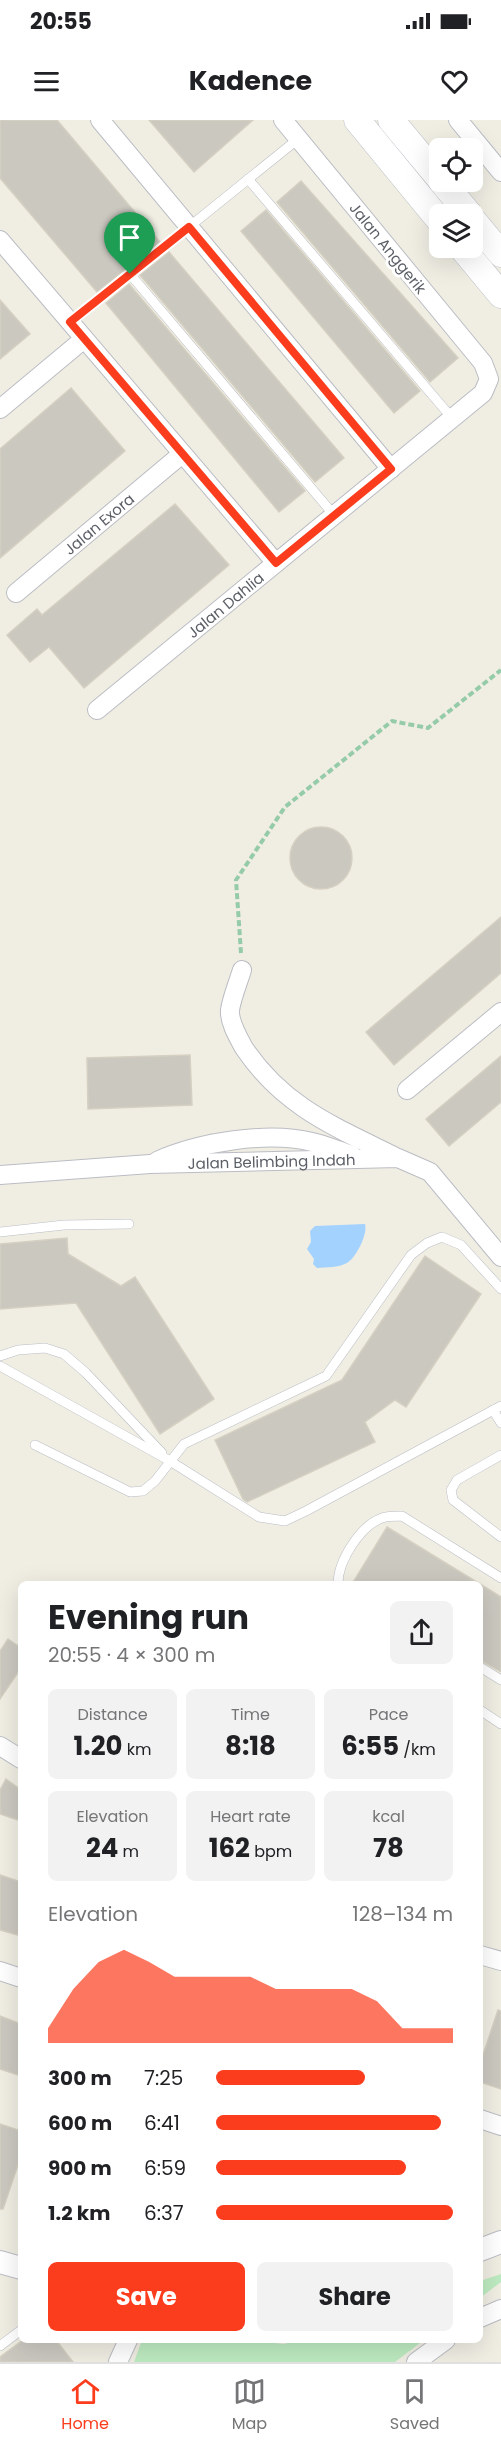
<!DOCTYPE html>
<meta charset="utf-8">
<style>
:root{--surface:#fff;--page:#f2f2f2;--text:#202124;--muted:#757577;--line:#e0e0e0;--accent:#fb3d1e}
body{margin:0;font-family:Poppins,sans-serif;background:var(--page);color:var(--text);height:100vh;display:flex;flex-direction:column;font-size:22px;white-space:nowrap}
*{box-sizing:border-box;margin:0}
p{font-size:20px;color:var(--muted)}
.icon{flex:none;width:33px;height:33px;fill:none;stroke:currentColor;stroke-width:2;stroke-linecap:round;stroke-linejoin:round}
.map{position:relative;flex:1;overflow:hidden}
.panel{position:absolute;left:18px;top:1461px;width:465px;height:762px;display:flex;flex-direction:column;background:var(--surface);border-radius:9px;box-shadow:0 6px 24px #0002}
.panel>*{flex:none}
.fabs{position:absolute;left:429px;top:18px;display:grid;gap:12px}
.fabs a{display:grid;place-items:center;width:54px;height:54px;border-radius:9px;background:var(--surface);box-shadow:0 6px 24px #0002;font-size:30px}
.pin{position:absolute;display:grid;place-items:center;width:51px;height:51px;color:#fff;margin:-62px -26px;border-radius:50% 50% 50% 0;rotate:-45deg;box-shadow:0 0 6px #0007}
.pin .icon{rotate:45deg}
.round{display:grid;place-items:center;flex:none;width:63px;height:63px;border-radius:9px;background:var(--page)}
.summary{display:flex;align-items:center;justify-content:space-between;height:102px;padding:0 30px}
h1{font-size:33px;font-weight:700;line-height:45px}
.stats{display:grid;grid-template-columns:repeat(3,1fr);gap:9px;height:102px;padding:6px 30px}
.stats div{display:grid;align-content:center;border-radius:9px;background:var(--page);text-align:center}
.stats b{font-size:26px;font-weight:700}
.stats small{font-size:16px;font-weight:400}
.stats p{font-size:16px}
.chart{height:168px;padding:12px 30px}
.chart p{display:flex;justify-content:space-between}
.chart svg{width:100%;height:108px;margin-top:6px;fill:var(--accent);opacity:.7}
.primary-button{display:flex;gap:12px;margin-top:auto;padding:12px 30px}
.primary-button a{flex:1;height:69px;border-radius:9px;background:var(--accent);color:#fff;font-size:24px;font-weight:700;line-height:69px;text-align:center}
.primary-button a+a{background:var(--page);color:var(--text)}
ul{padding:0 30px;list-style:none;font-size:20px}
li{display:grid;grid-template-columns:96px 72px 1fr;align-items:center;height:45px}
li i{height:15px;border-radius:8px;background:var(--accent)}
.status{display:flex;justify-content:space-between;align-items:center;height:42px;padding:0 30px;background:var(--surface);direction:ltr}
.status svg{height:16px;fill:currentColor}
header{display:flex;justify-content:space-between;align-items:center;height:78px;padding:0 30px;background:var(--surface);font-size:27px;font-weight:700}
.tabs{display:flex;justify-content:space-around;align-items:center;height:84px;border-top:2px solid var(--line);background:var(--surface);font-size:16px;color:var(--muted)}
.tabs a{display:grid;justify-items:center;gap:3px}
.tabs .active{color:var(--accent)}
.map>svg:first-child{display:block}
</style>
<div class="status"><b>20:55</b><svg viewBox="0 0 49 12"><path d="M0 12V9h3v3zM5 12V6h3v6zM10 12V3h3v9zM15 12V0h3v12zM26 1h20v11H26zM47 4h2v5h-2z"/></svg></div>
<header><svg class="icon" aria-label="menu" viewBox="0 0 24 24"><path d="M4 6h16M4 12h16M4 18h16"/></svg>Kadence<svg class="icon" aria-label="heart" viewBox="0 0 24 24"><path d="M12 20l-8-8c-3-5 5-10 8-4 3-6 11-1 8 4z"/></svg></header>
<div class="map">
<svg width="501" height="2242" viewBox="0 0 501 2242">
<rect width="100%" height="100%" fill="#f0eee3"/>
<g fill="#bdeac0">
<path d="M501,2154V2162L480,2178V2161Z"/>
<path d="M142,2220H247L284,2224L298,2220H424L395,2242H134Z"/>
</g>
<path fill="#a4d2ff" d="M365,1104C368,1114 356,1138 347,1143C338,1148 327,1147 317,1148L313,1144L314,1139L307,1129L311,1122L310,1111L315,1106Z"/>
<g fill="#cbc8c0" stroke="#d5d0c1" stroke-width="1.5">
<path d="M0,0H57L160,122L97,172L0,58Z"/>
<path d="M149,0H253L194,52Z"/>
<path d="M301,61L458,238L430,262L277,82Z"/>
<path d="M266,90L420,271L394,293L241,111Z"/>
<path d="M169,132L344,338L315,362L140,155Z"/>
<path d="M129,164L305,371L279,392L106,183Z"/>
<path d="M0,180L30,214L0,239Z"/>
<path d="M71,268L125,331L0,438V329Z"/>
<path d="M175,384L229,445L84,568L49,527L30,542L7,515L37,489L42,495Z"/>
<circle cx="321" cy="738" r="31"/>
<path d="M501,797V853L394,945L366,912Z"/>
<path d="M190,935L192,985L88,989L87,938Z"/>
<path d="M501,936V982L449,1026L426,999Z"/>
<path d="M67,1118L68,1134L121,1166L135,1157L214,1279L160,1314L76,1183L0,1189V1124Z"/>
<path d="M425,1136L481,1174L406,1287L395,1280L365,1302L375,1322L247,1382L243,1379L215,1320L342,1260Z"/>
<path d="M387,1407L501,1477V1552L480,1540V1464H352Z"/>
<path d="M8,1519L21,1528V1548L0,1579V1531Z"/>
<path d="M6,1659L21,1670V1701L0,1694V1670Z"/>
<path d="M0,1755L21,1762V1816L0,1810Z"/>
<path d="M498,1890L501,1891V1969L480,1962V1944Z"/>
<path d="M0,1896L21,1904V1956L0,1949Z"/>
<path d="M0,2004L21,2011V2036L3,2089H0Z"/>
<path d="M23,2220H56L73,2242H0V2237Z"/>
</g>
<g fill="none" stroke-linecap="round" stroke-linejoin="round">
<defs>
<g id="service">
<path d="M248,59L452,298"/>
<path d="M130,154L334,395"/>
<path d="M70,203L298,19"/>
<path d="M0,1112L64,1105L129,1104"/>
<path d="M0,1236L18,1230L45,1228L64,1234L86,1253L162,1333"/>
<path d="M0,1246L170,1341L259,1397L285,1401L306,1391L501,1286"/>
<path d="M493,1290L501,1303"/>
<path d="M35,1325L130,1372L143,1371L155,1361L184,1324L326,1256L411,1135L427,1123L442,1117L461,1125L501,1169"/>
<path d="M501,1335L457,1360L451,1370L453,1380L501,1417"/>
<path d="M338,1464C338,1441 360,1406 382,1398C387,1396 396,1396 402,1396L501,1458"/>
<path d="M480,1547L501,1560"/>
<path d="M480,1590L501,1604"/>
<path d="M0,2226L21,2210"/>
</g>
<g id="minor">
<path d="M100,0L391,349"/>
<path d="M458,0L501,52"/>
<path d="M0,120L276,443"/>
<path d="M0,289L84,219"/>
<path id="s1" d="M16,473L182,334"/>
<path id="s2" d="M97,590L483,273L489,259L483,243L283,0"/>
<path d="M242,850C238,863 232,877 230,890C229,902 238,917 244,928C283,986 333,1006 394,1036"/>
<path d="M407,970L501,892"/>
<path d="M157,1041C199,1022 268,1011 312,1022C326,1025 339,1031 352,1035"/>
<path id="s3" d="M0,1055L150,1044L398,1038L430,1052L501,1137"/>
<path d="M0,1626L21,1639"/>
<path d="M480,1835L501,1841"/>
<path d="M0,1851L21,1858"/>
<path d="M480,1999L501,2006"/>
<path d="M480,2198L501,2189"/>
<path d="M118,2242L128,2220"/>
<path d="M416,2242L446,2220"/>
</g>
<g id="tertiary">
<path d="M480,2130L501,2122"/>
<path d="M0,2142L21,2148"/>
</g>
<g id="secondary">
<path d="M357,0L440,101"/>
<path d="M391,0L440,59"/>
<path d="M442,62L469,94"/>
<path d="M472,99L501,134"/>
<path d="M462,128L501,175"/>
</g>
</defs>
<use href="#service" stroke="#bbbdc4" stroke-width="10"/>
<use href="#minor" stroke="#bbbdc4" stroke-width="20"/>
<use href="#tertiary" stroke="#bbbdc4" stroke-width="24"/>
<use href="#secondary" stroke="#bcbfc6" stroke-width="27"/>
<path stroke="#95cba8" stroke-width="4" stroke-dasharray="6 3" stroke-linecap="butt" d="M241,833L236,760L285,687L392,601L428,608L501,550"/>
<use href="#service" stroke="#fff" stroke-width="9"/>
<use href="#minor" stroke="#fff" stroke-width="18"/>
<use href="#tertiary" stroke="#fff" stroke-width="22"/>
<use href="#secondary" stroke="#fff" stroke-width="26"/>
</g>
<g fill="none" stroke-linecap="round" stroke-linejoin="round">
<defs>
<path id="route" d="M189,107L391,349L276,443L70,202Z"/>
</defs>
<use href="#route" stroke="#fff" stroke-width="12"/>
<use href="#route" stroke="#fb3d1e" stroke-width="8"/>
</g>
<g text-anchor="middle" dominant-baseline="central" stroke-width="6" stroke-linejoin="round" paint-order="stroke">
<g font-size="15" fill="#5b5f66" stroke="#fff">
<text transform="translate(388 128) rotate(51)">Jalan Anggerik</text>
<text stroke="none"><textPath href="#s1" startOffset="108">Jalan Exora</textPath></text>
<text stroke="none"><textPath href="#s2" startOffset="166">Jalan Dahlia</textPath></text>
<text stroke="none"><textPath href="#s3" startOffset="272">Jalan Belimbing Indah</textPath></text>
</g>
</g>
</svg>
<div class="fabs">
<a><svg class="icon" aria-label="locate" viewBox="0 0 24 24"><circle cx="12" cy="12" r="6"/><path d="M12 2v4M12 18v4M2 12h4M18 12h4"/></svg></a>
<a><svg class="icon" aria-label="layers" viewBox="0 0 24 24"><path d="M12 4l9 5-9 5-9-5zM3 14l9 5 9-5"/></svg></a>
</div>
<div class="pin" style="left:130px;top:154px;background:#1e9e55"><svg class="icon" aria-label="arrive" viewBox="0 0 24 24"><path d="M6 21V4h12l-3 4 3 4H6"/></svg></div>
<section class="panel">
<div class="summary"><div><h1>Evening run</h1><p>20:55 · 4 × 300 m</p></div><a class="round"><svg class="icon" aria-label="share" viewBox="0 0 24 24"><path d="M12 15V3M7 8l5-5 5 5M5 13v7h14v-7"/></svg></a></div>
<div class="stats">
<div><p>Distance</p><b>1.20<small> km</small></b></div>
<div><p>Time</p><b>8:18</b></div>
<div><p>Pace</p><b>6:55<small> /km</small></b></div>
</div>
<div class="stats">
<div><p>Elevation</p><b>24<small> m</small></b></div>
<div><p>Heart rate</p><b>162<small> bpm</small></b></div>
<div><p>kcal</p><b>78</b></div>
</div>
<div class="chart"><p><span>Elevation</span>128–134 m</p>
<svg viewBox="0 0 160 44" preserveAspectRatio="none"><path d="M0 44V38L10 22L20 11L30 6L40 11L50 17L60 17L70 17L80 17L90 22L100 22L110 22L120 22L130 27L140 38L150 38L160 38V44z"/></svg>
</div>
<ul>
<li><b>300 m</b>7:25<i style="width:63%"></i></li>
<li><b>600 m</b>6:41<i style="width:95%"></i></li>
<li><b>900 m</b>6:59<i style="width:80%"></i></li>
<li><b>1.2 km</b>6:37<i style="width:100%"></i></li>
</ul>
<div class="primary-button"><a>Save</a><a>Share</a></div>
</section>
</div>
<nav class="tabs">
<a class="active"><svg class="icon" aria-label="home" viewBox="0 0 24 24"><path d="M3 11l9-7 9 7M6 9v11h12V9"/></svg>Home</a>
<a><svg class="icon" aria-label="map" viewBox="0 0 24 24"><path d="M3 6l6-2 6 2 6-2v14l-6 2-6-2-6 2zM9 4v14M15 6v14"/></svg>Map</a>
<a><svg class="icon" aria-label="saved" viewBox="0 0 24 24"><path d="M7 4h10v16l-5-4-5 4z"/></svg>Saved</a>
</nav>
